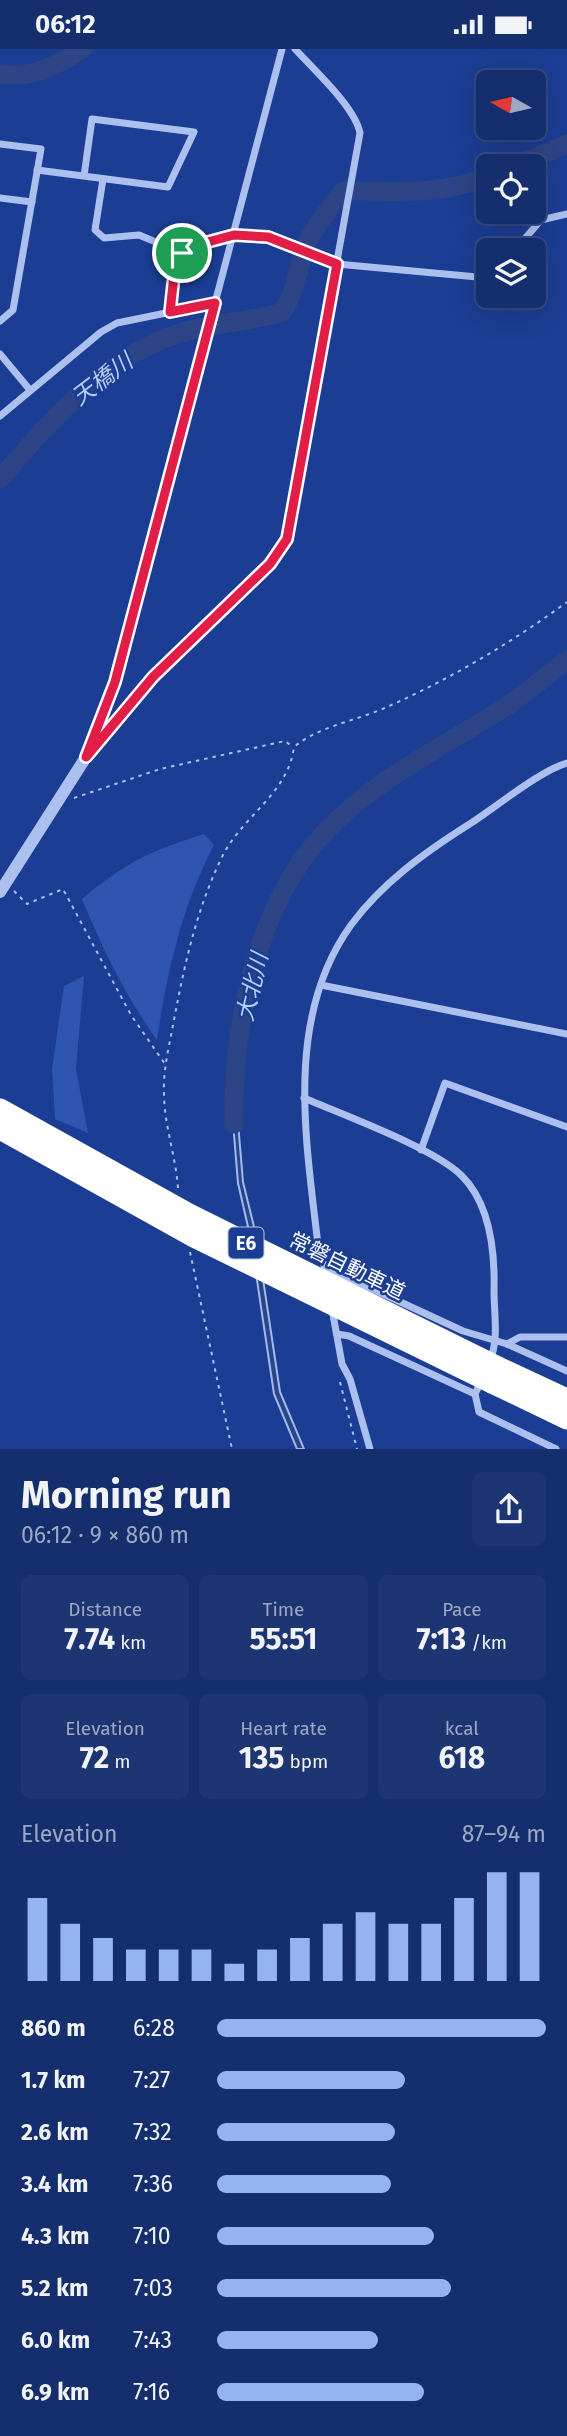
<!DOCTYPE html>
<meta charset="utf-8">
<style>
:root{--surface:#142e6e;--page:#1d3673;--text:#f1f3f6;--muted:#9da8c2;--line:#334a81;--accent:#95b2f1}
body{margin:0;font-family:"Fira Sans","Noto Sans JP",sans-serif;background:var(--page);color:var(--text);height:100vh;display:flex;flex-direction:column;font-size:26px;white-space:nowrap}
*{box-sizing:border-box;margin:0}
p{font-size:23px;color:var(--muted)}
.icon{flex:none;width:38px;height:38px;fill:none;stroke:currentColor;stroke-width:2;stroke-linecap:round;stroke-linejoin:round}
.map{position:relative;height:1400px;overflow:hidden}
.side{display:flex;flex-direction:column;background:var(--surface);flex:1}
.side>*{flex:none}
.needle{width:46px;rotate:278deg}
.buttons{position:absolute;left:476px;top:21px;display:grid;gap:14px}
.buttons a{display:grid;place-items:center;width:70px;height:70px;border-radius:10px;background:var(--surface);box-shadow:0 7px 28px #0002,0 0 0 2px var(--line);font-size:35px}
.pin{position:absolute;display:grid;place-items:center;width:60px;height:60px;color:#fff;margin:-30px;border:4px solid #fff;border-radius:50%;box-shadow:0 2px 7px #0007}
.round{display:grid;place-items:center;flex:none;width:74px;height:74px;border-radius:10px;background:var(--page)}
.overview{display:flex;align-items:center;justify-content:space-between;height:119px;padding:0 21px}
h1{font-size:38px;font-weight:700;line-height:52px}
.figures{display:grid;grid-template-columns:repeat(3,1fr);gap:10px;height:119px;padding:7px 21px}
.figures div{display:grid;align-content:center;border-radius:10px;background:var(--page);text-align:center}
.figures b{font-size:30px;font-weight:700}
.figures small{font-size:19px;font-weight:400}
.figures p{font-size:19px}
.chart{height:196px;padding:14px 21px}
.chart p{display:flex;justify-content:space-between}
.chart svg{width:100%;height:126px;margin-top:7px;stroke:var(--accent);stroke-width:6}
ul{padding:0 21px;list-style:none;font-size:23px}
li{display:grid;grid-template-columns:112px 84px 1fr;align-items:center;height:52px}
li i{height:18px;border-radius:9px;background:var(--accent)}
.status{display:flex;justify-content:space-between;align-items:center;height:49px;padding:0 35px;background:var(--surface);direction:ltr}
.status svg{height:19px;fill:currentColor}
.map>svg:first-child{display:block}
</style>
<div class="status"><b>06:12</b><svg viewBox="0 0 49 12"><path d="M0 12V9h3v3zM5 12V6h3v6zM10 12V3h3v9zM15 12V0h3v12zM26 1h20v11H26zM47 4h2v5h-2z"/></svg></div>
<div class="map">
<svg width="567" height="1400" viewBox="0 0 567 1400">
<rect width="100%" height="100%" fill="#1b3d93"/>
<g fill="#2e56b1">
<path d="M204,785L214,796C182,857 167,923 157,991C125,946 103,901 82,850C126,813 150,802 204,785Z"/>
<path d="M84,927L76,1020L88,1084L55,1070L52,1020L64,937Z"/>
</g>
<path fill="#2d4586" stroke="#9fb9f1" stroke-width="2" d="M231,1049L236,1050L243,1133L257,1190L280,1343L304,1400H297L274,1345L251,1191L238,1134Z"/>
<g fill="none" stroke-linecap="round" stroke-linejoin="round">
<g stroke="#2d4586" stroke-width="19">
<path d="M0,25C32,30 56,17 83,0"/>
<path d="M515,117L567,95"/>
<path d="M0,430C53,370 107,304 187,282C218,273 251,273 282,263C296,243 297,224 304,202C312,179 329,161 343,142C394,143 440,146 488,128"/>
<path d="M234,1075C232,976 256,857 325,783C374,731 444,697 504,659C526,645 546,626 567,611"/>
</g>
<g stroke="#acc0ef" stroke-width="2" stroke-dasharray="3.5 5" stroke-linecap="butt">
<path d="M74,749L160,720L285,692L293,698"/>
<path d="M14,842L27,855L63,840L131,966L165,1015"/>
<path d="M178,1139C176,1108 164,1076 164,1044C163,1021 169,998 173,976C184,918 196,861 222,808C242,767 288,745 294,698C319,677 356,672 387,658C450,630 511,594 567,553"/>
<path d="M190,1203L232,1400"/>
<path d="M340,1333L357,1400"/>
</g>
<g stroke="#acc0ef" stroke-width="7">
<path d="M0,95L41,100L13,261L0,272"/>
<path d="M37,121L168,138L194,83L92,70L84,127"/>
<path d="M103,130L95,181L104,189L139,186L182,204"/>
<path d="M0,149L32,153"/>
<path d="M515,201L541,171L567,165"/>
<path d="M170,263L176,208L189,199L234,186L268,188L337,215L488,229"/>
<path d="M0,305L30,341"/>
<path d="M0,367L101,283L117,274L215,254L282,0"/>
<path d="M91,703L154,628L270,515L281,503L287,490L360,84C355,58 314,21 295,0"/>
<path d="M321,936L567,985"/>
<path d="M304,1049C343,1066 434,1099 462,1127C490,1155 495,1204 494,1242C494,1264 499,1291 490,1311"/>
<path d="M421,1101L445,1034L567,1078"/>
<path d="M325,1218L463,1282L507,1295L567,1322"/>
<path d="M327,1227C325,1217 320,1207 318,1196C306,1091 284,969 351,876C382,834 424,804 468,776C495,759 539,722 567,714"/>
<path d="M332,1260L342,1315L350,1330L370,1400"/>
<path d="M337,1285L349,1287L475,1345"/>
<path d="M507,1295L520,1288H567"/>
<path d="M481,1332L475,1345L479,1363L556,1400"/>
</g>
<path stroke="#acc0ef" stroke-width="12" d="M0,843L86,708L115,633L215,254"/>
<g stroke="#fff" stroke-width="21">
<path d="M498,1318L567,1350"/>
<path d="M492,1334L567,1370"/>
</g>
<g stroke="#fff" stroke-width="21">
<path d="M0,1060L189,1165L498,1318"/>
<path d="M0,1080L194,1188L492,1334"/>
</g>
</g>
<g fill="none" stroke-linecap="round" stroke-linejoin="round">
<defs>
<path id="route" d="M234,186L268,188L337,215L287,490L270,515L153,628L86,708L115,633L215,254L170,263L176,208L189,198Z"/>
</defs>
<use href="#route" stroke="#fff" stroke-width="14"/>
<use href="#route" stroke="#e11d48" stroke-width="9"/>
</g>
<g text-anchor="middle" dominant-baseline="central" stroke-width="5" stroke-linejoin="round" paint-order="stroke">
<rect fill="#1b3d93" stroke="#bbc5df" stroke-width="2" x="228.5" y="1178.5" width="35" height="31" rx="5"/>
<g font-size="19" font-weight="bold" fill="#fff">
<text x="246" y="1194">E6</text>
</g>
<g font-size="21" fill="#fff" stroke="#1b3d93">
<text transform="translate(347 1217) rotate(26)">常磐自動車道</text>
</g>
<g font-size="23" font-style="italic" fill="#b8cbf6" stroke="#1b3d93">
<text transform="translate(102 330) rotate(-37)">天橋川</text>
<text transform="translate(252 938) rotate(-77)">大北川</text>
</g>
</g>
</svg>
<div class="buttons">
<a><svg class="needle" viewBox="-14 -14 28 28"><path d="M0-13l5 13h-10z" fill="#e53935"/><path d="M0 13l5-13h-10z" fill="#9da8c2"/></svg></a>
<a><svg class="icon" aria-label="locate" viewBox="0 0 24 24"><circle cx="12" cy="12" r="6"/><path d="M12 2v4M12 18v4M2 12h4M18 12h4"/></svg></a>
<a><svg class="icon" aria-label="layers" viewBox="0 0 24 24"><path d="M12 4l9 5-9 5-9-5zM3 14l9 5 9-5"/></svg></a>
</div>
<div class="pin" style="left:182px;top:204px;background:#1e9e55"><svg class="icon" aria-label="arrive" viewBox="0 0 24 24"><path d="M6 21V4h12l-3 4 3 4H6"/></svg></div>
</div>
<section class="side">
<div class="overview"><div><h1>Morning run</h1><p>06:12 · 9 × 860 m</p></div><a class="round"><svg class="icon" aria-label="share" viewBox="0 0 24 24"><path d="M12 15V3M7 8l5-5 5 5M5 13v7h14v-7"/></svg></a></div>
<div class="figures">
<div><p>Distance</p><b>7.74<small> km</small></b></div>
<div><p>Time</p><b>55:51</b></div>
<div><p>Pace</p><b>7:13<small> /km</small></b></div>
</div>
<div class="figures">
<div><p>Elevation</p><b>72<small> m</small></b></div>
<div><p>Heart rate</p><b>135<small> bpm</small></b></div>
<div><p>kcal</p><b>618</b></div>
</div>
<div class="chart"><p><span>Elevation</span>87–94 m</p>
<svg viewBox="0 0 160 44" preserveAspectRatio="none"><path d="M5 44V15M15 44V24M25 44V29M35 44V33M45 44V33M55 44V33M65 44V38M75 44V33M85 44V29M95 44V24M105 44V20M115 44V24M125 44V24M135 44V15M145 44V6M155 44V6"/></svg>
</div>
<ul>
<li><b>860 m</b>6:28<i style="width:100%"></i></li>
<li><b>1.7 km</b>7:27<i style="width:57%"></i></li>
<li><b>2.6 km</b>7:32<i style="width:54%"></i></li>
<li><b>3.4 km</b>7:36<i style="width:53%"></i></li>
<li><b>4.3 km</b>7:10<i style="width:66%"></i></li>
<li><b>5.2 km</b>7:03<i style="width:71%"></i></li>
<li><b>6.0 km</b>7:43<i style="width:49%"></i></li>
<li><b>6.9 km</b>7:16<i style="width:63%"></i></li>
</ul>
</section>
